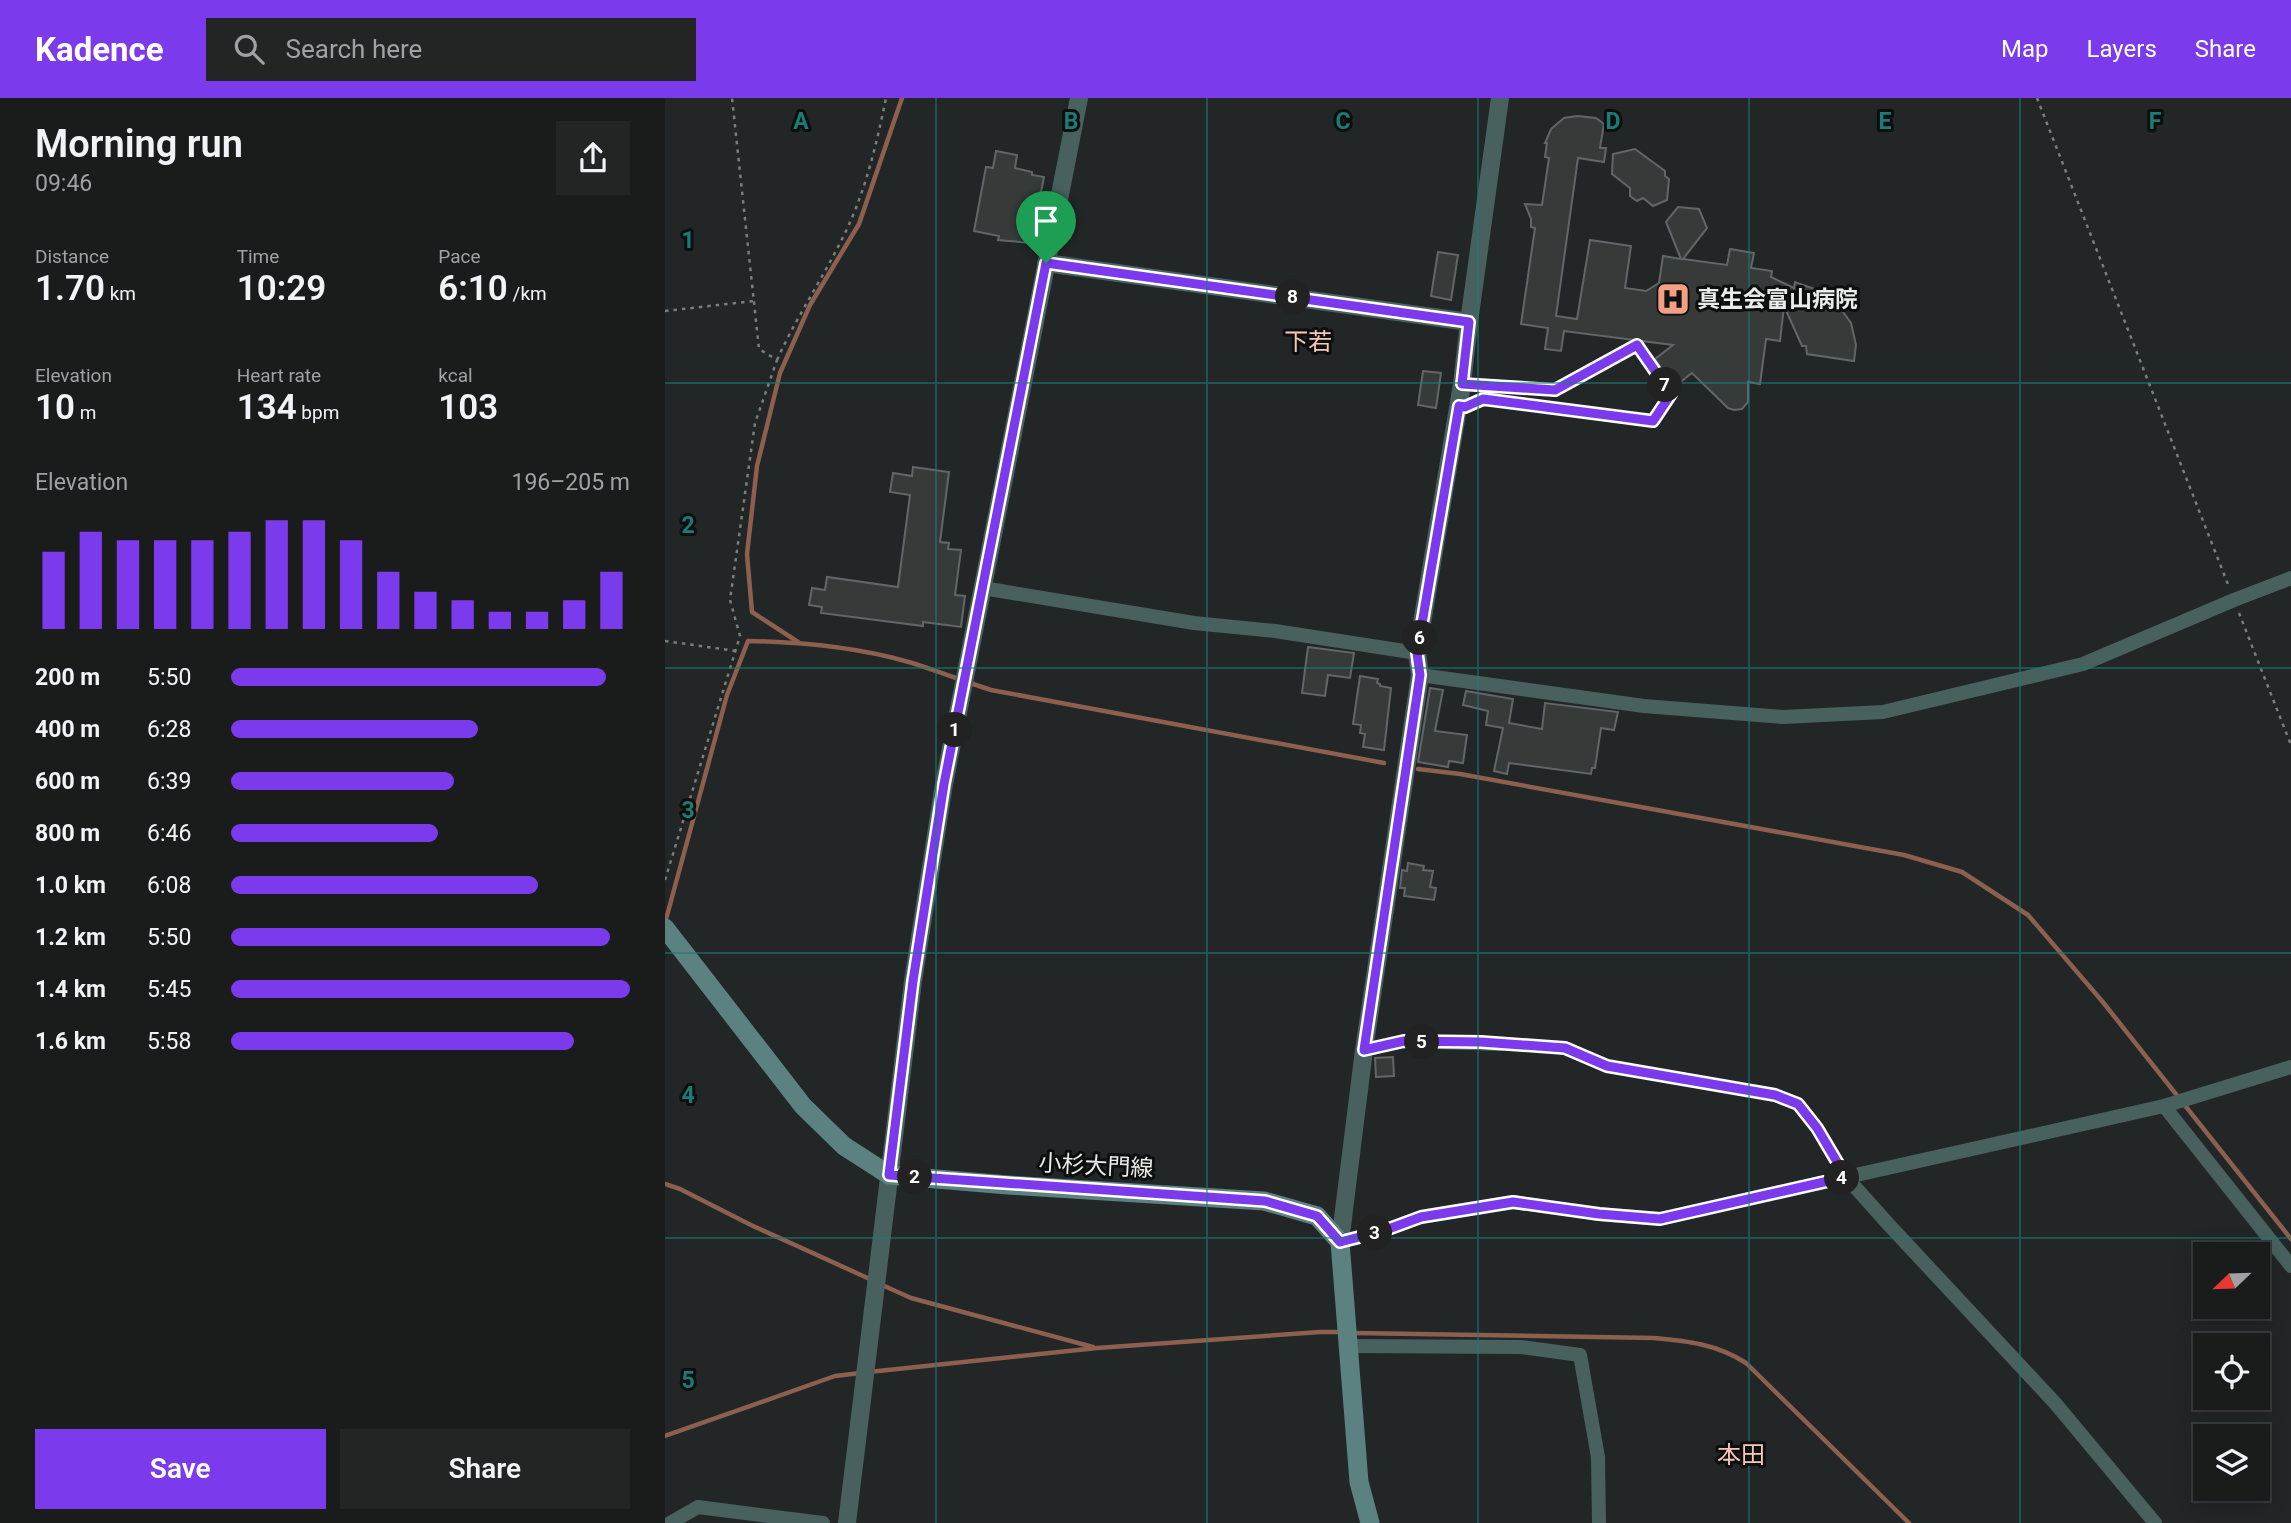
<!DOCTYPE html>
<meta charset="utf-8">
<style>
:root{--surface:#1a1c1c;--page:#232525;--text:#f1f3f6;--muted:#9fa1a3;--line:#383a3b;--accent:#7c3aed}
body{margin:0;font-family:Roboto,"Noto Sans JP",sans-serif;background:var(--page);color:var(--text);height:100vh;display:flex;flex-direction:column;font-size:26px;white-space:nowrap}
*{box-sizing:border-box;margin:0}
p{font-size:23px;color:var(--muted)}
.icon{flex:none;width:38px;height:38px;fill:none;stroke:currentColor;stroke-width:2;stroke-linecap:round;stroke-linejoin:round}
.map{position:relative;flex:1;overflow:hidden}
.side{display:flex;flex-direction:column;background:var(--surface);width:665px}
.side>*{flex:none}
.needle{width:46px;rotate:247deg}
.controls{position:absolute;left:1528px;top:1144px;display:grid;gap:14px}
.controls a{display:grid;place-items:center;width:77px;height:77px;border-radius:0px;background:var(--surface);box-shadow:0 4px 18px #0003,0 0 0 2px var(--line);font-size:35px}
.pin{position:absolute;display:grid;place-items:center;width:60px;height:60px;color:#fff;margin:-72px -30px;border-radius:50% 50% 50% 0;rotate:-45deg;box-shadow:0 0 7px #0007}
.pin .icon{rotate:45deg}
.km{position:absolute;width:35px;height:35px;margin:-18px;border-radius:50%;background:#222;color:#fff;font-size:19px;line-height:35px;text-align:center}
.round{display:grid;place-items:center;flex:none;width:74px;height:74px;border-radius:0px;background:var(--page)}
.summary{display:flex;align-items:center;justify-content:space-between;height:119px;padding:0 35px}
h1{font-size:38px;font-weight:600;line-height:52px}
.stats{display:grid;grid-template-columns:repeat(3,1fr);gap:10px;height:119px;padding:7px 35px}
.stats div{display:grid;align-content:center}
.stats b{font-size:35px;font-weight:600}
.stats small{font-size:19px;font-weight:400}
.stats p{font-size:19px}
.chart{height:196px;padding:14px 35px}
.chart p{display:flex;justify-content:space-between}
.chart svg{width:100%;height:126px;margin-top:7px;stroke:var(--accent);stroke-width:6}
.primary-button{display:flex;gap:14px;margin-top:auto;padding:14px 35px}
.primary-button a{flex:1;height:80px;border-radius:0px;background:var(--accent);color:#fff;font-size:28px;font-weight:600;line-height:80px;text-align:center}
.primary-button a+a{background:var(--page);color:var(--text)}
ul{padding:0 35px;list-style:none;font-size:23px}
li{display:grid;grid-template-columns:112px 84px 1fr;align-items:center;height:52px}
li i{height:18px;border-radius:9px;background:var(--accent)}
header{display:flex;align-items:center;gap:42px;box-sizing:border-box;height:98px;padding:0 35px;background:var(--accent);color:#fff}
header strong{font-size:33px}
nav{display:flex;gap:38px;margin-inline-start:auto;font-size:24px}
.search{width:490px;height:63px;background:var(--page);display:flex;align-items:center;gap:18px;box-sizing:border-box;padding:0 24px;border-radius:0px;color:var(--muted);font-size:26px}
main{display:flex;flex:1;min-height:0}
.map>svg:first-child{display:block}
</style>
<header>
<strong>Kadence</strong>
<div class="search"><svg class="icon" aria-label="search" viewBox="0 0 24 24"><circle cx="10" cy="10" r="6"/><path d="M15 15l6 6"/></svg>Search here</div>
<nav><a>Map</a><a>Layers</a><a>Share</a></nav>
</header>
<main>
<section class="side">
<div class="summary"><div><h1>Morning run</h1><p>09:46</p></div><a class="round"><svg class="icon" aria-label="share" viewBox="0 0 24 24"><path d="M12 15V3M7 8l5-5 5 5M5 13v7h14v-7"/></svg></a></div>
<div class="stats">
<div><p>Distance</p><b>1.70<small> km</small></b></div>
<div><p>Time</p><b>10:29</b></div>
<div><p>Pace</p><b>6:10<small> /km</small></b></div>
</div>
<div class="stats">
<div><p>Elevation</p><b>10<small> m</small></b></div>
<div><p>Heart rate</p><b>134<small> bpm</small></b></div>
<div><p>kcal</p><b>103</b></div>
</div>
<div class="chart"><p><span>Elevation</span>196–205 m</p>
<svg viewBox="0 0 160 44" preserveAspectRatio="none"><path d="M5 44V17M15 44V10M25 44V13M35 44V13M45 44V13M55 44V10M65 44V6M75 44V6M85 44V13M95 44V24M105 44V31M115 44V34M125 44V38M135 44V38M145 44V34M155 44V24"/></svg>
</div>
<ul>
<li><b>200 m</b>5:50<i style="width:94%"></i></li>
<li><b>400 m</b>6:28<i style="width:62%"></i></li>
<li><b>600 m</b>6:39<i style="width:56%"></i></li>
<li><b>800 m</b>6:46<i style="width:52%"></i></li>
<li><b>1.0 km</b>6:08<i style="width:77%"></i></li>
<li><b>1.2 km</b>5:50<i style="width:95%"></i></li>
<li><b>1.4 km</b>5:45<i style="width:100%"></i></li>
<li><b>1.6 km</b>5:58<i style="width:86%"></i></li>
</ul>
<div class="primary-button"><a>Save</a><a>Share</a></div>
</section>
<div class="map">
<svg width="1626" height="1425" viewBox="0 0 1626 1425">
<rect width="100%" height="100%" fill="#222626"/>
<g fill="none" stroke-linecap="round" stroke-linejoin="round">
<g stroke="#8c5f4f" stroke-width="4.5">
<path d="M133,544L87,514L82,456L92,368L115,275L145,207L194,126L237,0"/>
<path d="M305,585L326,592L719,665"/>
<path d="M753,671L795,676L1239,757L1297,774L1363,817L1437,903L1626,1141"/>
<path d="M0,825L62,597L83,543C136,544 189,549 240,563C259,568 278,576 297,582"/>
<path d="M0,1086L15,1091L86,1127L207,1182"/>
<path d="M215,1186L246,1200L428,1249"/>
<path d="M689,1235L989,1240C1022,1243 1052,1246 1081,1265L1244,1425"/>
<path d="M204,1274L432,1250L655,1234H677"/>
<path d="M0,1338L170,1278L196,1275"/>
</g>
</g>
<g fill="#363b3a" stroke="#616666" stroke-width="2">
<path d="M912,18L931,20L939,26L935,50H941L939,64L913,60L891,218L912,221L925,142L966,148L960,190L981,193L994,185L998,158L1016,161L1001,124L1013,109L1034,111L1042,130L1018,161L1062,167L1065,151L1089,155L1086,170L1107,173L1106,179L1129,190L1130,184L1158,194L1170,203L1186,225L1191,247L1189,263L1142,256L1141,248H1137L1119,208L1115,243L1101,241L1095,286L1083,284V304L1077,311L1069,312L1063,310L1027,275L1009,289L990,261L1008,247L899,233L896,253L880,251L883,230L856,226L870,130L866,129V121L860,106L877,107L884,60L880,59L882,45H880L886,31L899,20Z"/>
<path d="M970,51L1000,73V78L1004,81L1002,102L988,108L978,100L972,103L965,98V90L947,76L948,56Z"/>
<path d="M331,53L352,57L350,70L367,74V77L379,79L366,145L333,142L334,138L309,133L321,69L328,70Z"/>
<path d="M773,154L793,157L786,202L766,198Z"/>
<path d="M758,273L776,275L771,310L753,307Z"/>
<path d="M248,369L284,374L275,444L284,445L283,451L296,452L290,497L300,498L296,529L258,524V528L156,515L157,509L144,507L147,490L160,492L162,479L233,489L245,397L225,394L228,375L247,378Z"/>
<path d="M643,549L689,555L685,580L663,577L660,598L637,595Z"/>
<path d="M695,578L713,581L712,585L715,586V588L726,590L719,652L698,649L700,636L695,635L696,627L688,626Z"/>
<path d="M765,590L778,592L770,633L802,637L798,665L784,663L783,669L753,664Z"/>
<path d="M801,593L848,601L844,625L877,631L880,605L953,614L949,632L936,630L930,670H927L926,676L844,665L842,676L829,673L838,630L821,627L823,613L798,607Z"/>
<path d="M743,765L759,768L758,772L768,773L765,789L771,790L769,802L739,798L740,790H735L737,772L742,773Z"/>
<path d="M728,959L729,978L711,979L710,960Z"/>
</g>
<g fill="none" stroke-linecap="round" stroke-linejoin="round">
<g stroke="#7a7e7d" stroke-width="2.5" stroke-dasharray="3.5 5" stroke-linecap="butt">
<path d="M1372,0L1564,489"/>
<path d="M0,213L89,203"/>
<path d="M112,262C131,220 156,183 176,143C199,99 211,49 221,0"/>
<path d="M1574,515L1626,647"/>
<path d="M0,543L71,553"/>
<path d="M0,782L75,538L65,502L90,325L112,262L94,251L67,0"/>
<path d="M849,947L900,950L942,968L1110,997L1133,1006L1152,1030L1173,1065"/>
</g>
<path stroke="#48615f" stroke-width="7" d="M794,308L801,309L818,301L988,323L1006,296L973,247L890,292L798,286"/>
<g stroke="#48615f" stroke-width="14">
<path d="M318,490L529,525L610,533L752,555"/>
<path d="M755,577L979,608L1118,619L1218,614L1418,566L1569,502L1626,480"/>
<path d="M699,952L739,943L835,946"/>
<path d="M1499,1008L1626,1168"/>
<path d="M1181,1079L1225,1128L1390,1305L1490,1425"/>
<path d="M675,1144L718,1133L756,1119L848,1104L934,1116L995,1121L1499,1008L1626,969"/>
<path d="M684,1248L856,1249L915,1257L933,1359L934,1425"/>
<path d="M5,1425L33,1409L158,1425"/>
</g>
<g stroke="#48615f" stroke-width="18">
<path d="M381,165L804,224"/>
<path d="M675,1144L699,952L755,577L752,555L797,286L804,224L835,0"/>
<path d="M182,1425L248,883L279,686L414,0"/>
</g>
<path stroke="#5b8280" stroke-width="19" d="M0,830L138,1008L179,1048L224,1077L343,1087L599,1103L652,1118L675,1144L694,1384L705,1425"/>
</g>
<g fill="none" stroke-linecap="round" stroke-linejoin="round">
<defs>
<path id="route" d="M381,165L804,224L797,286L890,292L972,247L1006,296L988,323L818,301L800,309L794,308L752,555L755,577L699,952L739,943L816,944L900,950L942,968L1110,997L1133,1006L1152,1030L1181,1079L995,1121L934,1116L848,1104L756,1119L718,1133L675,1144L652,1118L600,1103L224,1077L248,883L279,686Z"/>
</defs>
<use href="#route" stroke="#fff" stroke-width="14"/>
<use href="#route" stroke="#7c3aed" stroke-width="9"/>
</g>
<path fill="none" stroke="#1a7c74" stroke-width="2" stroke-opacity="0.55" d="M271,0V1425M542,0V1425M813,0V1425M1084,0V1425M1355,0V1425M0,285H1626M0,570H1626M0,855H1626M0,1140H1626"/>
<defs>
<symbol id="hospital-square" viewBox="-11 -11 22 22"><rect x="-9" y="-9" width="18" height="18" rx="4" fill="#f39f83" stroke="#0d0f0f"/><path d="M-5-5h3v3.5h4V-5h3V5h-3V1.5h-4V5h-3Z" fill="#111"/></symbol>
</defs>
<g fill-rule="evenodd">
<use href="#hospital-square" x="989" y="182" width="38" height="38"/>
</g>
<g text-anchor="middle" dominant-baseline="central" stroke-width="6" stroke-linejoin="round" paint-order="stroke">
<g font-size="23" font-weight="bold" fill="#e9eceb" stroke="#0d0f0f" text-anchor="start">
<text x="1032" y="201">真生会富山病院</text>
</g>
<g font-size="23" fill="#e9eceb" stroke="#0d0f0f">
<text transform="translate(431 1068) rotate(3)">小杉大門線</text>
</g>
<g font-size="24" fill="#f7c6b6" stroke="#0d0f0f">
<text x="643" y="244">下若</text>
<text x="1076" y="1357">本田</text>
</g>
</g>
<g font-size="23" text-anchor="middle" font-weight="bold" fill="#1a7c74" stroke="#0d0f0f" stroke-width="6" stroke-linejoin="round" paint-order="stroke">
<text x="136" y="31">A</text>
<text x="406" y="31">B</text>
<text x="678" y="31">C</text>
<text x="948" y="31">D</text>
<text x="1220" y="31">E</text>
<text x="1490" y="31">F</text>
<text x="23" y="150">1</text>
<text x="23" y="435">2</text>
<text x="23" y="720">3</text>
<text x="23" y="1005">4</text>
<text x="23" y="1290">5</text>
</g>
</svg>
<div class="controls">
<a><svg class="needle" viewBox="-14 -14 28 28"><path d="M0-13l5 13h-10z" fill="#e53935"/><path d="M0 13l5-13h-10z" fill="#9fa1a3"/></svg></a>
<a><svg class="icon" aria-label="locate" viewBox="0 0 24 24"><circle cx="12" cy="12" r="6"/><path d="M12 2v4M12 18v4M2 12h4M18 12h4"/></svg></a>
<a><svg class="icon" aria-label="layers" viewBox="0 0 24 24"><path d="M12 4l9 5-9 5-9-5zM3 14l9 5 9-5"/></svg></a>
</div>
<div class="pin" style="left:381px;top:165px;background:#1e9e55"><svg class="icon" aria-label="arrive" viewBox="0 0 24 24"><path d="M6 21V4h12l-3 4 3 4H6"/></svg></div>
<b class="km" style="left:290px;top:632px">1</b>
<b class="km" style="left:250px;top:1079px">2</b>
<b class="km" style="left:710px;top:1135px">3</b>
<b class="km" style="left:1177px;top:1080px">4</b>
<b class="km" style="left:757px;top:944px">5</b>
<b class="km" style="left:755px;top:540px">6</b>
<b class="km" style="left:1000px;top:287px">7</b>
<b class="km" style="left:628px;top:199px">8</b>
</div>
</main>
